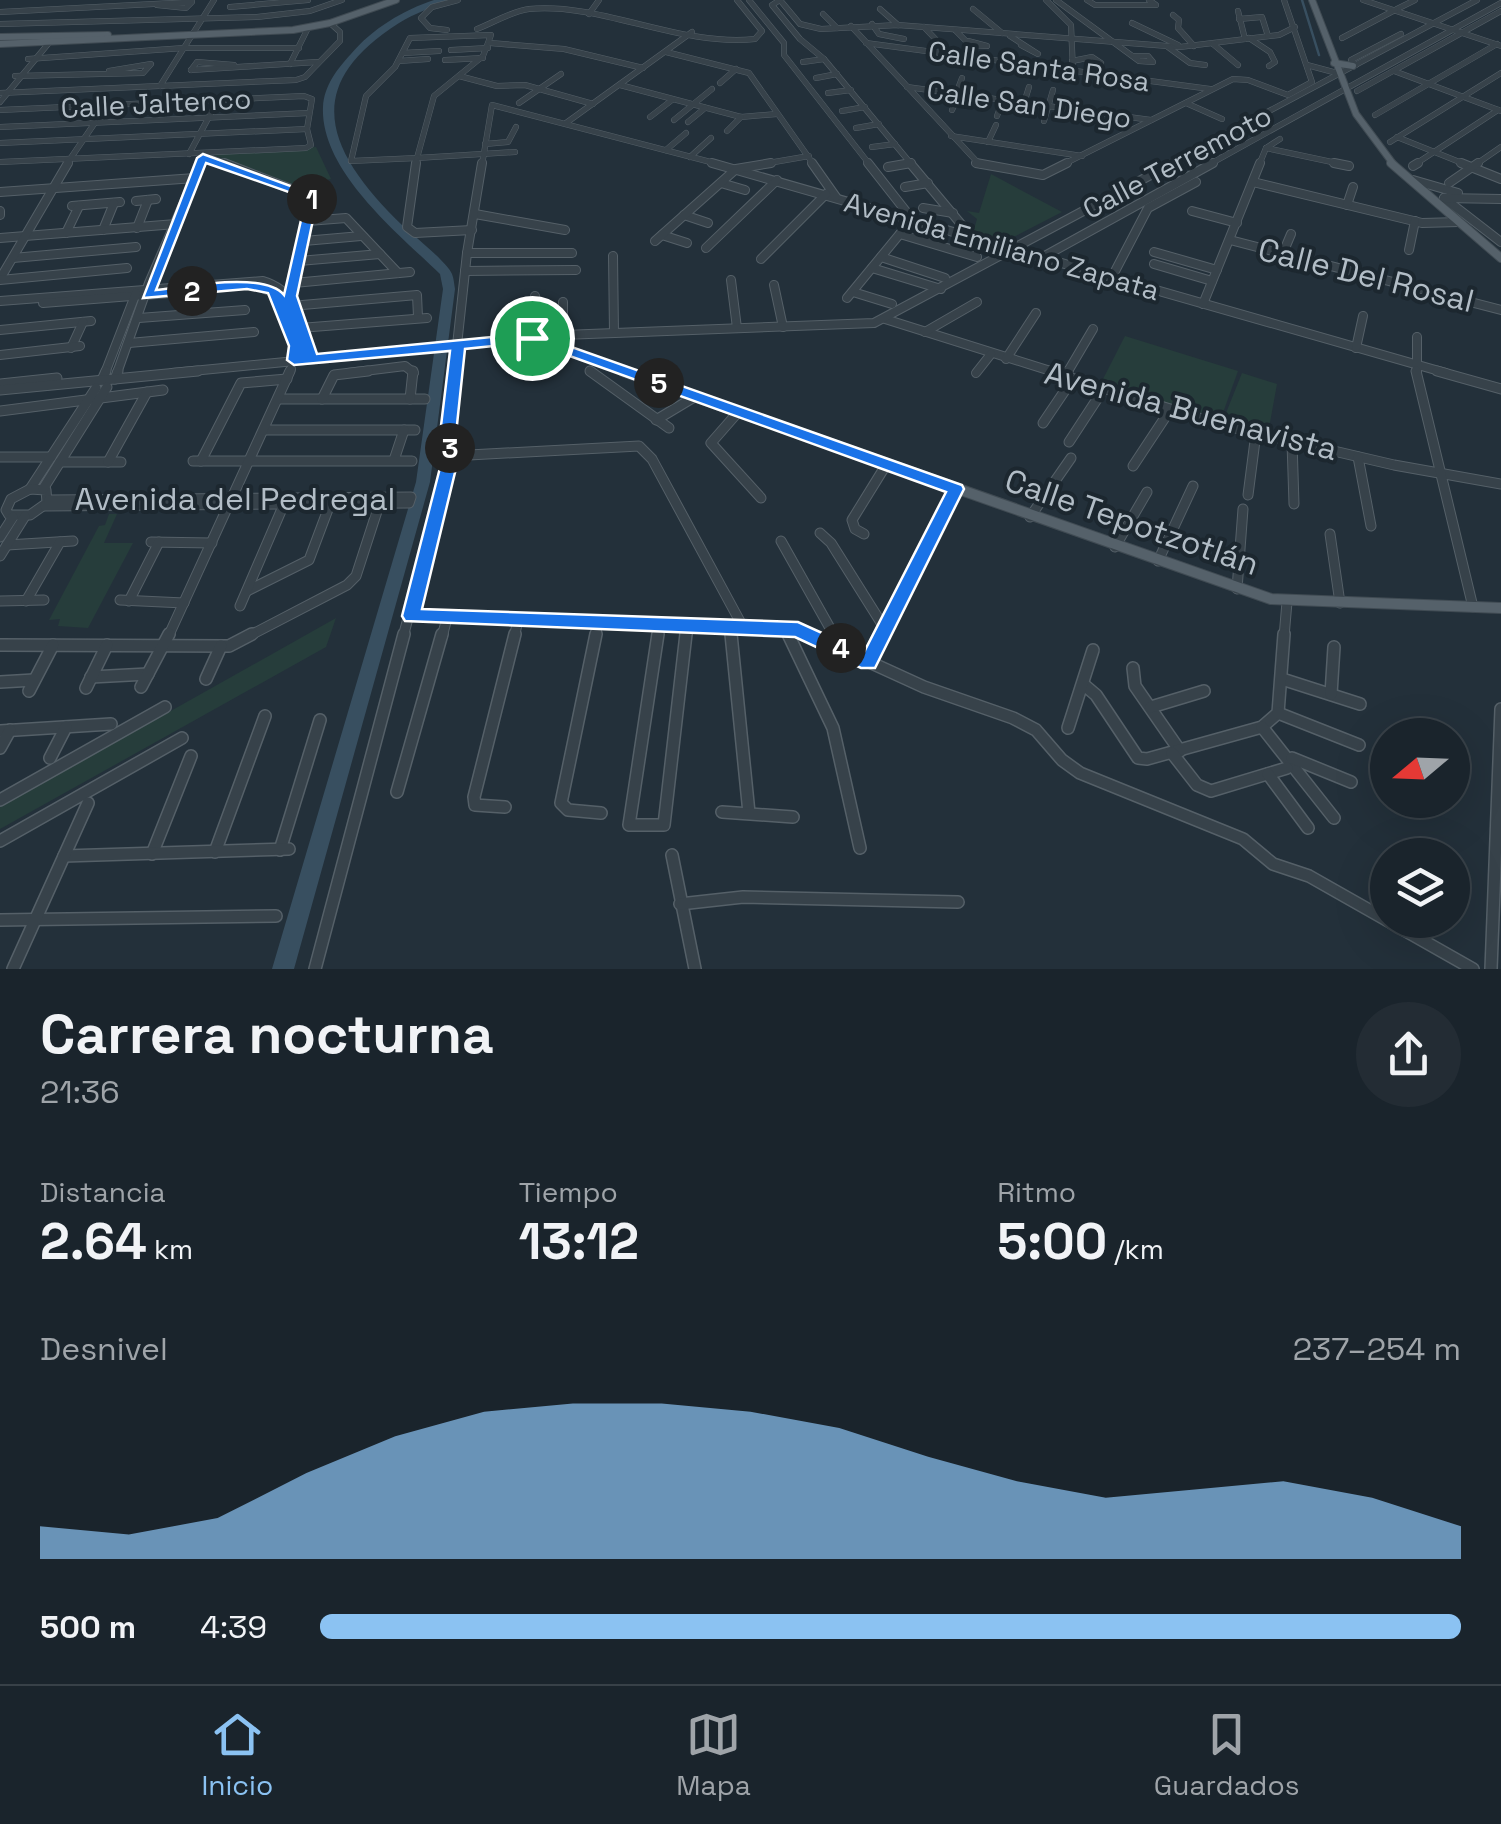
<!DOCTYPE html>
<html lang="es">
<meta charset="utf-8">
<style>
:root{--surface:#1a242c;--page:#232c34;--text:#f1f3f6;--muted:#9fa4a9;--line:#384148;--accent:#8bc2f2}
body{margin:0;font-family:"Space Grotesk",sans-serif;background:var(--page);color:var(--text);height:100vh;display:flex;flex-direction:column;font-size:38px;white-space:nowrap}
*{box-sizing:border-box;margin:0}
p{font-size:32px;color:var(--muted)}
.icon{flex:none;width:55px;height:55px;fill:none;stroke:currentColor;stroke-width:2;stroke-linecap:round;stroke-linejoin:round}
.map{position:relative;height:969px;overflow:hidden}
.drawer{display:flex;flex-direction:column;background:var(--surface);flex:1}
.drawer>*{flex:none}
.needle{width:65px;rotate:251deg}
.controls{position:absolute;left:1370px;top:718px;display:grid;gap:20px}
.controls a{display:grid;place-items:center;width:100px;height:100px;border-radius:50%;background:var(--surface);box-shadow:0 10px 40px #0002,0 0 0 2px var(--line);font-size:50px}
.pin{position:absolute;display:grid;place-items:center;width:85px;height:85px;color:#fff;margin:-42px;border:5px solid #fff;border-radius:50%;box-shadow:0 2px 10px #0007}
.km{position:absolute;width:50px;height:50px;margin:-25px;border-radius:50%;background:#222;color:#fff;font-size:28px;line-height:50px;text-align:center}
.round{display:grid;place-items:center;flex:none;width:105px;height:105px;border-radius:52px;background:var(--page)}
.head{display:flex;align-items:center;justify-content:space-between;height:170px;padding:0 40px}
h1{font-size:55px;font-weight:800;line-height:75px}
.metrics{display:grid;grid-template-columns:repeat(3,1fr);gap:15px;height:170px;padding:10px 40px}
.metrics div{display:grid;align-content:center}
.metrics b{font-size:50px;font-weight:800}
.metrics small{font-size:28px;font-weight:400}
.metrics p{font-size:28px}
.chart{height:280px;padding:20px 40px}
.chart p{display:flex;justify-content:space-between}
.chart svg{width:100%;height:180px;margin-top:10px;fill:var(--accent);opacity:.7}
ul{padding:0 40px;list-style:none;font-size:32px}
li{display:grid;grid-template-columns:160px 120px 1fr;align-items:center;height:75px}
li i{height:25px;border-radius:12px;background:var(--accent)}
.tabs{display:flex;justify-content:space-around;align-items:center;height:140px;border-top:2px solid var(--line);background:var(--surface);font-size:28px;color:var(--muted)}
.tabs a{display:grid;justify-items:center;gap:5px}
.tabs .active{color:var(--accent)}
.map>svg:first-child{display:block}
</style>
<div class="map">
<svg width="1501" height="969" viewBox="0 0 1501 969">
<rect width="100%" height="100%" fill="#23303a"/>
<g fill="#263d3b">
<path d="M316,147L331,179L295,185L211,154Z"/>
<path d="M991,174L1062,212L1006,241L972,236L977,219L967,211L979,213Z"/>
<path d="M1125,336L1238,371L1220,421L1101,383Z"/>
<path d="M1242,373L1277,384L1269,428L1224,418Z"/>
<path d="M109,514H117L104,543H133L88,628L58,626L60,619L49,620L99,526L105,525Z"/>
<path d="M336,618L326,647L0,829V807Z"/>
</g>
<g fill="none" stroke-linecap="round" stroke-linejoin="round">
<path stroke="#384f60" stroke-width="2.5" d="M1302,0L1319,55"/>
<path fill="#384f60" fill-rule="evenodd" d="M434,0H447C432,8 415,13 399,23C296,88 330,155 403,226C414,236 447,262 452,274C454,279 454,284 455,289L430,482L294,969H272L416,482L443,289L440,274C399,234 320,171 323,107C324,86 337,69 351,54C372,29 403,10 434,0Z"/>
<defs>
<g id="minor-far3">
<path d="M749,0L784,43V55L870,165"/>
<path d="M780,0L800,24L821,29L898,25L1180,47L1279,35L1295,27"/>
<path d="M780,0L772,5L800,39L824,59L912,165"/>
<path d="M1046,0L1071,25L1073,71"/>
<path d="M1056,0L1139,61L1153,62L1148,56H1133"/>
<path d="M1087,0L1095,5H1156L1149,0"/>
<path d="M1363,0L1501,46"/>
<path d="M230,7L308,0"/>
<path d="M880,9L898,25"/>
<path d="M973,9L1002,33"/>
<path d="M1397,9L1415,0"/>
<path d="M1238,11L1245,39"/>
<path d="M0,12L192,2L186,8L157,5"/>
<path d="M589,14L599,0"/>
<path d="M823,14L837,28"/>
<path d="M1173,15L1179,20L1178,28L1194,46"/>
<path d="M1239,19L1262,17L1268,36"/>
<path d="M1132,23L1178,45"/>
<path d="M0,24L257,17L310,11L342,0"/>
<path d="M872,24L879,34L904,39"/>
<path d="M851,26L980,165"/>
<path d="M924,27L943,47"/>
<path d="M477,29C493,23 512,11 529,9C601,2 679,47 755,39L762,31L737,0"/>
<path d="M447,30L430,28L421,18L432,7L458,0"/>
<path d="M956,31L970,45L987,46L968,41"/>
<path d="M491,35L483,56L434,96L417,158L351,161L366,96L395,67L410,38Z"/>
<path d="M1010,36L1038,54L1021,45"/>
<path d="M1249,38L1270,52L1275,62L1269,66"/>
<path d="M1342,38L1395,10"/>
<path d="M490,43L564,49L643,68"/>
<path d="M866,43L1210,89"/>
<path d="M1213,44L1238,65"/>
<path d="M1168,47L1190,63L1205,65"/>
<path d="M451,50L488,48"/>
<path d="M666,52L749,73L814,165"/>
<path d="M403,53L439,51"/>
<path d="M28,59L184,48H299"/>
<path d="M445,60L483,58"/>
<path d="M399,61L428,59"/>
<path d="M1072,61L1092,57L1101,63"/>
<path d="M803,62L824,59"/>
<path d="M290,64L308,28"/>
<path d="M1307,65L1337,73"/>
<path d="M1356,65L1351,60L1401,34"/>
<path d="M191,70L317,62"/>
<path d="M191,70L197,62L234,65"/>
<path d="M1394,71L1501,111"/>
<path d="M15,76L143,73L151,64L109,71"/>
<path d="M459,76L497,86L525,85L593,104"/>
<path d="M816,78L837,74"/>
<path d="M720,83L736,69"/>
<path d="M620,85L741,117L777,114"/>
<path d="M160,86L214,0"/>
<path d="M907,87L1151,120"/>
<path d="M1357,91L1501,11"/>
<path d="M0,93L296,80L305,77L340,41V32L330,23"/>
<path d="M828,93L851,90"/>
<path d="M956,94L962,78"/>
<path d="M0,102L48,44"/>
<path d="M519,103L561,74"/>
<path d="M1024,103L1029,87"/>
<path d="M1186,103L1222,119"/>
<path d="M0,110L304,96L312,99L307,129L311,145L306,148L0,162"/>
<path d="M952,110L959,95"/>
<path d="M842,111L865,107"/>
<path d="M1375,115L1497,44"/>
<path d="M997,116L1003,100"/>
<path d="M650,117L672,100"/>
<path d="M674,120L712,89"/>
<path d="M1044,121L1053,90"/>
<path d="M688,122L705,108"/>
<path d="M566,123L692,32"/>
<path d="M0,127L309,113"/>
<path d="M856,128L879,124"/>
<path d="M727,131L741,117"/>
<path d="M951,136L1082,156"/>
<path d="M1397,137L1467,165"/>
<path d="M988,142L996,125"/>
<path d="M1390,142L1501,73"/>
<path d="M0,143L307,129"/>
<path d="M485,144L508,142L516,127"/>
<path d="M872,147L895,144"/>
<path d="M1266,148L1346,165"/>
<path d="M666,150L686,133"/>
<path d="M189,154L218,100"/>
<path d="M201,154L230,165"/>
<path d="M690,157L711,138"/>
<path d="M417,158L515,152"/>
<path d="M66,165L107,105"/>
<path d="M200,165L203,158"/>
<path d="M416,165L417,158"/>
<path d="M482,165L492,105L722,165"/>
<path d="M757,165L809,156"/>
<path d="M898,165L911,163"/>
<path d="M1062,165L1233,79L1248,80L1288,95L1312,82L1284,0"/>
<path d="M1168,165L1477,0"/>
<path d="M1208,165L1501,3"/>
<path d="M1259,165L1266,148L1280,139"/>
<path d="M1414,165L1498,110"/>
<path d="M1475,165L1501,147"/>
</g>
<g id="minor-far2">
<path d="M224,163L312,197L291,296"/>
<path d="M416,163L407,227L415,233L472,230"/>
<path d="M712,163L1446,373"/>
<path d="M812,163L836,197"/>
<path d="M868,163L912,219"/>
<path d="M910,163L971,236"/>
<path d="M976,163L1043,175L1067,163"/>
<path d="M1334,163L1349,166"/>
<path d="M1461,163L1501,179"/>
<path d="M1413,166L1418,163"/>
<path d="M888,167L911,163"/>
<path d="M1413,180L1458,193"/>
<path d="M1253,182L1422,223L1459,222"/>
<path d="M721,183L745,190"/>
<path d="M1449,183L1478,163"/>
<path d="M905,187L928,183"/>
<path d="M0,192L195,178"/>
<path d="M1444,198L1501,242"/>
<path d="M1444,198L1501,199"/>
<path d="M136,201L156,199"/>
<path d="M1347,205L1353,187"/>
<path d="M72,206L120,202"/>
<path d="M923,208L953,213"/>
<path d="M0,211V215"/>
<path d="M1192,211L1237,223"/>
<path d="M475,214L565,230"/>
<path d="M684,215L708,223"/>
<path d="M308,221L346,218L398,273"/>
<path d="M137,228L148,200"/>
<path d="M103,230L114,203"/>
<path d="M66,233L79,206"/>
<path d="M900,234L977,257"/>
<path d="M662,235L687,243"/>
<path d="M0,238L176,224"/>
<path d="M1230,240L1501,310"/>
<path d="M304,241L361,236"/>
<path d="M655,241L736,169L771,163"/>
<path d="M706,248L777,180"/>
<path d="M1409,250L1415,221"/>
<path d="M1154,252L1217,270"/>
<path d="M467,253H572"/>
<path d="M1283,253L1291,234"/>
<path d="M613,256L614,333"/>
<path d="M881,257L945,278"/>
<path d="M1043,257L1213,163"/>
<path d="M13,258L136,247"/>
<path d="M761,259L826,194"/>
<path d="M299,261L380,254"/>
<path d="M1154,264L1212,281"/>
<path d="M872,268L941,289"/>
<path d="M465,271L576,270"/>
<path d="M1112,277L1148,208L1196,182"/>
<path d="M0,279L68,163"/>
<path d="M0,280L127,268"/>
<path d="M731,280L737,328"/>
<path d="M294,283L410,272"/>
<path d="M774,285L783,327"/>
<path d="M257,286L278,294L296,346L294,360"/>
<path d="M853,292L892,304"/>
<path d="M847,298L908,224"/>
<path d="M0,301L263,281C300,292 301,326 312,359"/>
<path d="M563,302V335"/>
<path d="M43,303L182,292"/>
<path d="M1203,304L1260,163"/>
<path d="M291,306L417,295L418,317"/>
<path d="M139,318L245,310"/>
<path d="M885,319L1057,373"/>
<path d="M300,328L427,318"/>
<path d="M0,330L91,321"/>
<path d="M925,332L977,302"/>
<path d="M532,338L535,296"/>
<path d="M129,343L254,332"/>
<path d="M71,348L83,322"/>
<path d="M1356,348L1363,316"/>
<path d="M0,355L80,346"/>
<path d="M1006,359L1036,313"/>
<path d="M105,373L136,293"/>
<path d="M117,373L149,283L201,163"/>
<path d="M172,373L563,335L874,323L1173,163"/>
<path d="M289,373L291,369"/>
<path d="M348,373L405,366L414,373"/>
<path d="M454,373L467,253L482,163"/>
<path d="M976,373L991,354"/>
<path d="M1067,373L1093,329"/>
<path d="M1417,373V337"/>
</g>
<g id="minor-far1">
<path d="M590,371L669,428"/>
<path d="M1049,371L1218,424L1394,465L1501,484"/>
<path d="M1416,371L1473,607"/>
<path d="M1437,371L1501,389"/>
<path d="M1064,378L1068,371"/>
<path d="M115,379L118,371"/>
<path d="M102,380L106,371"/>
<path d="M0,384L57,378"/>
<path d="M0,390L198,371"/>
<path d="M278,399H425"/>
<path d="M322,399L334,375L368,371"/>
<path d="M410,399L413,371"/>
<path d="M0,411L163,390"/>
<path d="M739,411L711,443L761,498"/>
<path d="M656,420L696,396"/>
<path d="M1043,423L1072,380"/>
<path d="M264,430H415"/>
<path d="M1069,442L1103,390"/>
<path d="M1292,442L1294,504"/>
<path d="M451,456L639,446L652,459L743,627"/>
<path d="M0,457H51"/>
<path d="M1358,457L1371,526"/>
<path d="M394,460L404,430"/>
<path d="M193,461H412"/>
<path d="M201,461L241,383L287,379"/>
<path d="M60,462H121"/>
<path d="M108,462L147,392"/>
<path d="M1133,466L1170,410"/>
<path d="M30,489L96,388"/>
<path d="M30,489L46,490L47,503L30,515H9L6,510L11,499Z"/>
<path d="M43,489L107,387"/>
<path d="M1248,495L1256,433"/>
<path d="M45,506L409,503L411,497L49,500"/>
<path d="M1030,517L1071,458"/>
<path d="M820,533L831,543L885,629"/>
<path d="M864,534L855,529L852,520L886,465"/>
<path d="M1330,534L1340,603"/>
<path d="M0,537L13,517"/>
<path d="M781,541L835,637"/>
<path d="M151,542L212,543"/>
<path d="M7,545L73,541"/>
<path d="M1115,547L1147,492"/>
<path d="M0,556L25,516"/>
<path d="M1158,561L1193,486"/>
<path d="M1237,589L1243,509"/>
<path d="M247,591L309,560L330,504"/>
<path d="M120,600L184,603"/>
<path d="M0,601L44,600"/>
<path d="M26,601L60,542"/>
<path d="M129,601L159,542"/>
<path d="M240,606L284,504"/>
<path d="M411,616L797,629L814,637"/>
<path d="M730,627L731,637"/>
<path d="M785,628L789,637"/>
<path d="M168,637L290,371"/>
<path d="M247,637L347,585L356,576L380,502"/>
<path d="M403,637L451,456L448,434L455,371"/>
<path d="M442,637L447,618"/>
<path d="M514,637L518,621"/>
<path d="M595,637L598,623"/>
<path d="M657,637L659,626"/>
<path d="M686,637L687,626"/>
<path d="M881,637L956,489"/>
<path d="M1284,637L1287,602"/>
</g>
<g id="minor">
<path d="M596,634L561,803L568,810L601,813"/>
<path d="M658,634L629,825H664L686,634"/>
<path d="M731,634L749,813"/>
<path d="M788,634L833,728L860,848"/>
<path d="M808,634L924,687L1013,718L1036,730L1062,760L1080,773L1243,839L1273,864L1309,876L1473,969"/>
<path d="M833,634L840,646"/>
<path d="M0,645L229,646L252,634"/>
<path d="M868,662L882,634"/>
<path d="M1133,668L1135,686L1180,751"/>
<path d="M91,677L148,674"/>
<path d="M206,679L221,646"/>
<path d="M1282,679L1360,704"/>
<path d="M0,682L34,680"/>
<path d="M1083,684L1096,695L1138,758L1147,759L1262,727L1278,713L1284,634"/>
<path d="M141,687L169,634"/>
<path d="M86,688L107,645"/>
<path d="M29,691L53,645"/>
<path d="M1331,694L1334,647"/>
<path d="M1151,707L1204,691"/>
<path d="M1278,713L1359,745"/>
<path d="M1262,727L1334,818"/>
<path d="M1068,728L1093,650"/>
<path d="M0,731L111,724"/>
<path d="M0,748L10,730"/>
<path d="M1172,753L1197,785L1211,791L1287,768"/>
<path d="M50,758L66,727"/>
<path d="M1292,758L1351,782"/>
<path d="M1268,774L1308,828"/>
<path d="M397,792L442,634"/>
<path d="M0,800L165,707"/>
<path d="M505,807L475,805L474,797L515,634"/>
<path d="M722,812L793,817"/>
<path d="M0,841L182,738"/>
<path d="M280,850L320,720"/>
<path d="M215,852L265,716"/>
<path d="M152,854L191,756"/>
<path d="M672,855L695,969"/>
<path d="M64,856L289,849"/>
<path d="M680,904L743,897L958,902"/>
<path d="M0,920L276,916"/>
<path d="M13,969L88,803"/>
<path d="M315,969L404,634"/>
<path d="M1491,969L1501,709"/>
</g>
<g id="major-far2">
<path d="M1312,0L1356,114L1394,165"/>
<path d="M0,37L108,35"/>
<path d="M0,44L293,30L330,23L396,0"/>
<path d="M1334,63L1353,66"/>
</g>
<g id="major-far1">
<path d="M1391,163L1501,258"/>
<path d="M532,338L630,373"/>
</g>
<path id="major" d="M623,371L1271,599L1501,608"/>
</defs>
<use href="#minor-far3" stroke="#556068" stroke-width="6"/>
<use href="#minor-far2" stroke="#556068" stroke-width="10"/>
<use href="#minor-far1" stroke="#556068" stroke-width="11"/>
<use href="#minor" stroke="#556068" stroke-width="14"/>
<use href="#major-far2" stroke="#404b53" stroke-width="8"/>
<use href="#major-far1" stroke="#404b53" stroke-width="10"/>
<use href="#major" stroke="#404b53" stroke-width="12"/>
<use href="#minor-far3" stroke="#37424a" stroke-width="5"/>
<use href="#minor-far2" stroke="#37424a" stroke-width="8"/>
<use href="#minor-far1" stroke="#37424a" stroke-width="9"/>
<use href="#minor" stroke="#37424a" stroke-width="11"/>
<use href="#major-far2" stroke="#55616a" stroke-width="6"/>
<use href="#major-far1" stroke="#55616a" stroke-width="8"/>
<use href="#major" stroke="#55616a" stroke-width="10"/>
</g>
<path fill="#1a73e8" stroke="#fff" stroke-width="2.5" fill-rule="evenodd" d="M203,154L318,196L297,296L317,354L532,333L962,485L964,489L875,668H861L795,637L405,621L402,616L443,456L440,434L450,351L294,365L287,360L289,346L268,293L247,289L143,298L197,158ZM206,163L306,198L284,295C264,271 186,287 156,290ZM531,342L946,492L864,652L798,622L422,609L459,456L456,434L465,349Z"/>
<g text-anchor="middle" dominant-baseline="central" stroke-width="8" stroke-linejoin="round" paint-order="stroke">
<g font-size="28" fill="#b2bdc6" stroke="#1c272f">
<text transform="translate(1039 66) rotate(8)">Calle Santa Rosa</text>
<text transform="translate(156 103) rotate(-3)">Calle Jaltenco</text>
<text transform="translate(1029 104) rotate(8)">Calle San Diego</text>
<text transform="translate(1177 162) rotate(-28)">Calle Terremoto</text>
<text transform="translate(1002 246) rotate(16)">Avenida Emiliano Zapata</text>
</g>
<g font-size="32" fill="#b2bdc6" stroke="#1c272f">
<text transform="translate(1366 275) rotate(14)">Calle Del Rosal</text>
<text transform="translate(1191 411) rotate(15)">Avenida Buenavista</text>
<text x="235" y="499">Avenida del Pedregal</text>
<text transform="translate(1132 522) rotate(19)">Calle Tepotzotlán</text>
</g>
</g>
</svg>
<div class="controls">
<a><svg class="needle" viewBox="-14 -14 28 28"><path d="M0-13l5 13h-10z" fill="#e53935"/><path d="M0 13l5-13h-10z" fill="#9fa4a9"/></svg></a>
<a><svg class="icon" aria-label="layers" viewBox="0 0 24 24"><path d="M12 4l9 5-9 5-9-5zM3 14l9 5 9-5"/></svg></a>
</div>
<div class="pin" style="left:532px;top:338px;background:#1e9e55"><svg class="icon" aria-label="arrive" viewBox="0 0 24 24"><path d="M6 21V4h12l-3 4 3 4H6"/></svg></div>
<b class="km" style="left:312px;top:199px">1</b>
<b class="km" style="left:192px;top:291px">2</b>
<b class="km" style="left:450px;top:448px">3</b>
<b class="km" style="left:841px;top:648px">4</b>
<b class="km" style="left:659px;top:383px">5</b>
</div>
<section class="drawer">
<div class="head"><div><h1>Carrera nocturna</h1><p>21:36</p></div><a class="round"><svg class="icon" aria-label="share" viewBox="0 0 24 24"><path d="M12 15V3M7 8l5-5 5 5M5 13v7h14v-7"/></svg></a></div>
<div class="metrics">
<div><p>Distancia</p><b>2.64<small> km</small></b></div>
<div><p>Tiempo</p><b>13:12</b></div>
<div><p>Ritmo</p><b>5:00<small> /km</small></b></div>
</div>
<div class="chart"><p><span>Desnivel</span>237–254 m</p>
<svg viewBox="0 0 160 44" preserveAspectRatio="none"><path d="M0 44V36L10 38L20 34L30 23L40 14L50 8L60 6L70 6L80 8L90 12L100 19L110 25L120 29L130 27L140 25L150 29L160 36V44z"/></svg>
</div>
<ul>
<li><b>500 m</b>4:39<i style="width:100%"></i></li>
</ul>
</section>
<nav class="tabs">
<a class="active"><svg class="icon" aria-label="home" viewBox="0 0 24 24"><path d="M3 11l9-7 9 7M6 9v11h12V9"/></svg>Inicio</a>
<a><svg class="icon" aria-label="map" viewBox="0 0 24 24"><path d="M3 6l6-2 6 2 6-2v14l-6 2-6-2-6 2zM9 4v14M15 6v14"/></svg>Mapa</a>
<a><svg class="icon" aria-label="saved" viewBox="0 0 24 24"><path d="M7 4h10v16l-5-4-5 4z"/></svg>Guardados</a>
</nav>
